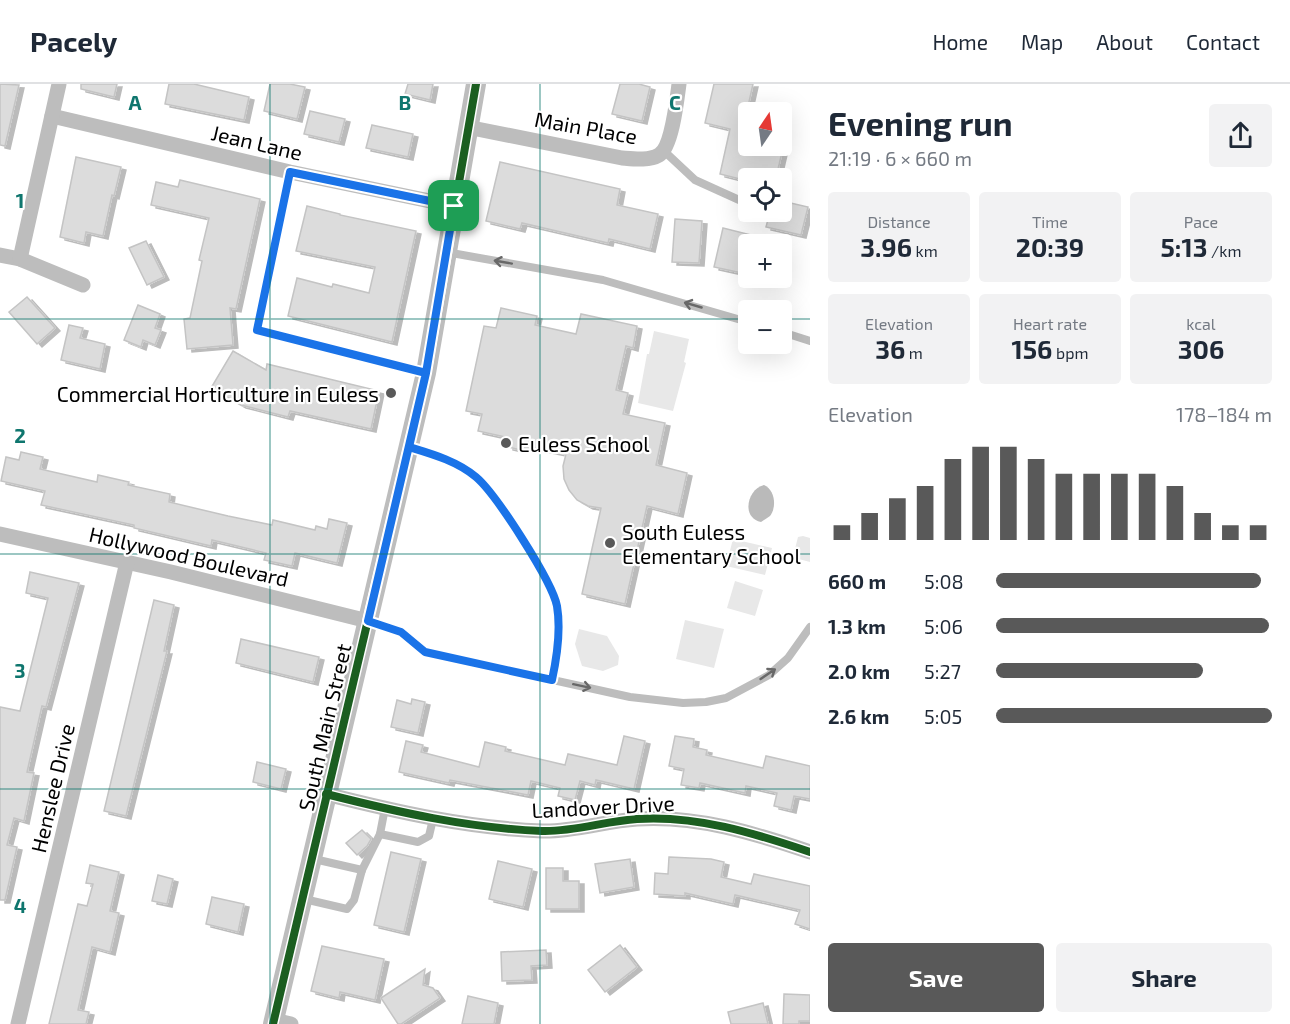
<!DOCTYPE html>
<meta charset="utf-8">
<style>
:root{--surface:#fff;--page:#f2f2f3;--text:#1f2937;--muted:#747a83;--line:#e0e1e3;--accent:#595959}
body{margin:0;font-family:"Exo 2",sans-serif;background:var(--page);color:var(--text);height:100vh;display:flex;flex-direction:column;font-size:22px;white-space:nowrap}
*{box-sizing:border-box;margin:0}
p{font-size:20px;color:var(--muted)}
.icon{flex:none;width:33px;height:33px;fill:none;stroke:currentColor;stroke-width:2;stroke-linecap:round;stroke-linejoin:round}
.map{position:relative;flex:1;overflow:hidden}
.details{display:flex;flex-direction:column;background:var(--surface);width:480px}
.details>*{flex:none}
.needle{width:39px;rotate:13deg}
.tools{position:absolute;left:738px;top:18px;display:grid;gap:12px}
.tools a{display:grid;place-items:center;width:54px;height:54px;border-radius:6px;background:var(--surface);box-shadow:0 6px 24px #0002;font-size:30px}
.pin{position:absolute;display:grid;place-items:center;width:51px;height:51px;color:#fff;margin:-26px;border-radius:12px;box-shadow:0 3px 9px #0006}
.round{display:grid;place-items:center;flex:none;width:63px;height:63px;border-radius:6px;background:var(--page)}
.headline{display:flex;align-items:center;justify-content:space-between;height:102px;padding:0 18px}
h1{font-size:33px;font-weight:700;line-height:45px}
.stats{display:grid;grid-template-columns:repeat(3,1fr);gap:9px;height:102px;padding:6px 18px}
.stats div{display:grid;align-content:center;border-radius:6px;background:var(--page);text-align:center}
.stats b{font-size:26px;font-weight:700}
.stats small{font-size:16px;font-weight:400}
.stats p{font-size:16px}
.chart{height:168px;padding:12px 18px}
.chart p{display:flex;justify-content:space-between}
.chart svg{width:100%;height:108px;margin-top:6px;stroke:var(--accent);stroke-width:6}
.button{display:flex;gap:12px;margin-top:auto;padding:12px 18px}
.button a{flex:1;height:69px;border-radius:6px;background:var(--accent);color:#fff;font-size:24px;font-weight:700;line-height:69px;text-align:center}
.button a+a{background:var(--page);color:var(--text)}
ul{padding:0 18px;list-style:none;font-size:20px}
li{display:grid;grid-template-columns:96px 72px 1fr;align-items:center;height:45px}
li i{height:15px;border-radius:8px;background:var(--accent)}
header{display:flex;align-items:center;gap:36px;box-sizing:border-box;height:84px;padding:0 30px;background:var(--surface);border-bottom:2px solid var(--line)}
header strong{font-size:28px}
nav{display:flex;gap:33px;margin-inline-start:auto;font-size:21px}
main{display:flex;flex:1;min-height:0}
.map>svg:first-child{display:block}
</style>
<header>
<strong>Pacely</strong>
<nav><a>Home</a><a>Map</a><a>About</a><a>Contact</a></nav>
</header>
<main>
<div class="map">
<svg width="810" height="940" viewBox="0 0 810 940">
<defs>
<filter id="shadow"><feDropShadow dx="5" dy="3" stdDeviation="0" flood-color="#0004"/></filter>
</defs>
<rect width="100%" height="100%" fill="#fff"/>
<g fill="#e8e8e8">
<path d="M654,247L689,255L684,278L686,279L673,327L638,319L647,270H649Z"/>
<path d="M803,452L810,454V478L795,474L794,469L798,453Z"/>
<path d="M733,455L772,464L765,491L726,482Z"/>
<path d="M735,497L763,506L755,532L727,524Z"/>
<path d="M685,536L724,545L714,584L676,575Z"/>
<path d="M579,545L607,552L619,572L618,581L603,587L582,582L575,560Z"/>
</g>
<path fill="#bababa" d="M764,401C775,406 777,423 770,432C767,434 764,436 761,438C741,434 747,405 764,401Z"/>
<g fill="#dcdcdc" stroke="#c4c4c4" stroke-width="1.5" filter="url(#shadow)">
<path d="M0,0L19,1L5,62L0,61Z"/>
<path d="M81,0H117L114,13L81,5Z"/>
<path d="M169,0H194L249,13L244,36L165,20Z"/>
<path d="M270,0H290L305,3L297,35L264,27Z"/>
<path d="M408,0H433L430,16L405,10Z"/>
<path d="M620,0H639L650,3L642,37L612,30Z"/>
<path d="M714,0H753L740,58L782,68L776,94H748V97L720,90L730,45L705,39Z"/>
<path d="M310,27L345,35L339,58L304,50Z"/>
<path d="M372,41L413,50L408,73L366,64Z"/>
<path d="M76,73L121,83L114,112L112,111L103,152L86,148L84,159L60,153Z"/>
<path d="M500,78L620,105L617,121L658,130L650,165L609,155L608,159L522,139L520,145L486,137Z"/>
<path d="M180,96L260,115L236,225L230,224L233,261L187,265L184,235L190,234L202,177L199,176L209,134L151,121L156,98L178,103Z"/>
<path d="M782,117L808,123L801,151L766,143L770,128H782Z"/>
<path d="M307,122L340,130V131L416,147L392,258L288,232L297,194L332,203L333,200L369,209L375,183L296,167Z"/>
<path d="M675,135L702,137L699,179L672,178Z"/>
<path d="M723,144L751,151L742,189L714,183Z"/>
<path d="M146,157L164,193L147,201L129,164Z"/>
<path d="M27,213L55,244L37,260L9,228Z"/>
<path d="M138,221L160,230L155,244L161,246L155,261L143,256L141,263L124,256Z"/>
<path d="M501,224L537,232L535,241L576,250L581,230L637,242L633,264L626,262L616,306L628,309L623,330L665,339L656,381L687,389L678,430L647,422L625,520L582,510L601,424L588,422L577,416L569,406L564,395L563,382L566,370L522,361L521,366L508,363L510,354L478,347L482,330L466,327L484,242L496,244Z"/>
<path d="M69,241L83,244L80,254L105,260L100,285L61,276Z"/>
<path d="M233,267L266,286L267,280L379,307L371,345L290,327L288,333L241,321L211,304Z"/>
<path d="M21,368L43,373L40,385L97,398L98,391L129,398L128,401L170,410L169,418L228,432L272,441L273,436L315,446L316,442L327,445L329,435L347,439L337,479L295,469L292,482L264,476L266,469L212,456L211,462L134,444V441L41,421L45,407L1,397L6,373L19,376Z"/>
<path d="M30,488L79,499L46,623L42,622L27,688L34,689L24,737L14,734L7,761L17,763L5,816H0V623L20,627L48,514L26,509Z"/>
<path d="M154,516L174,521L164,567H167L126,732L104,727Z"/>
<path d="M241,555L319,573L313,598L236,579Z"/>
<path d="M412,615L425,618L418,649L391,643L397,616L411,620Z"/>
<path d="M624,652L645,657L634,705L596,696L595,701L580,697L575,716L558,712L560,704L531,697L528,711L450,696L449,699L399,688L406,657L423,661L421,668L479,683L485,658L506,663L505,667L565,681L568,670L617,681Z"/>
<path d="M675,652L694,655L693,663L707,666L706,671L763,684L766,672L810,682V715L794,712L791,726L774,722L777,709L746,702L745,709L700,699L699,704L681,701L684,685L669,682Z"/>
<path d="M257,678L286,685L281,705L253,698Z"/>
<path d="M362,746L371,755L367,762L357,771L346,759Z"/>
<path d="M391,768L421,775L404,848L374,841Z"/>
<path d="M669,773L711,775L724,778L721,793L751,800L754,790L810,802V845L795,840L800,826L735,811L733,820L685,809V812L654,810L655,789L668,790Z"/>
<path d="M630,775L634,803L600,809L595,780Z"/>
<path d="M498,777L532,785L523,823L489,815Z"/>
<path d="M90,781L119,788L110,827L119,829L110,868L92,863L78,926L89,928L86,940H49L78,820L87,822L93,800L86,799Z"/>
<path d="M546,784H563V797H579V825H546Z"/>
<path d="M158,791L173,795L167,820L152,817Z"/>
<path d="M212,813L244,820L238,848L206,840Z"/>
<path d="M620,861L637,883L605,908L588,886Z"/>
<path d="M322,862L384,875L375,916L340,908L339,914L311,907Z"/>
<path d="M546,866L547,881L531,882L532,896L502,897L501,868Z"/>
<path d="M425,885L423,901L433,904L440,914L401,940H398L381,914Z"/>
<path d="M784,910L810,911V937H799V940H783Z"/>
<path d="M468,912L498,919L494,940H462Z"/>
<path d="M763,919L768,940H731L728,928Z"/>
</g>
<g fill="none" stroke-linecap="round" stroke-linejoin="round">
<g stroke="#bdbdbd" stroke-width="8">
<path d="M664,67L695,96L748,120"/>
<path d="M290,88L257,246L424,289"/>
<path d="M446,168L603,196L748,238"/>
<path d="M782,248L810,257"/>
<path d="M409,363C432,370 457,377 476,393C496,410 552,497 557,522C561,545 557,574 552,596"/>
<path d="M369,538L401,548L425,568L630,613L683,619L706,618L726,614L769,591L788,574L810,543"/>
<path d="M380,750L418,758L429,752L433,735"/>
<path d="M314,775L362,786"/>
<path d="M304,815L347,825L354,816L362,786L380,750L385,724"/>
</g>
<g stroke="#bdbdbd" stroke-width="15">
<path d="M52,32L290,88L454,122"/>
<path d="M467,43L622,74C634,75 649,77 659,71C672,63 677,15 679,0"/>
<path d="M0,171L20,175L83,201"/>
<path d="M20,175L59,0"/>
<path d="M0,450L171,488L368,537"/>
<path d="M326,710C397,728 468,744 542,747C574,748 605,737 637,735C696,731 754,749 810,768"/>
<path d="M274,936L291,940"/>
<path d="M18,940L127,478"/>
</g>
<path stroke="#bdbdbd" stroke-width="20" d="M273,940L426,289L476,0"/>
<defs>
<g id="cycleway">
<path d="M326,710C397,728 468,744 542,747C574,748 605,737 637,735C696,731 754,749 810,768"/>
<path d="M273,940L426,289L476,0"/>
</g>
</defs>
<use href="#cycleway" stroke="#fff" stroke-width="11"/>
<use href="#cycleway" stroke="#1b5e20" stroke-width="8"/>
</g>
<defs><path id="oneway-shaft" d="M-6 0H5M1.5-3L5.5 0L1.5 3" fill="none" stroke-width="1.6" stroke-linecap="round" stroke-linejoin="round" transform="scale(1.5)"/></defs>
<g stroke="#686868">
<use href="#oneway-shaft" transform="translate(503 178) rotate(-170)"/>
<use href="#oneway-shaft" transform="translate(693 221) rotate(-164)"/>
<use href="#oneway-shaft" transform="translate(768 590) rotate(-34)"/>
<use href="#oneway-shaft" transform="translate(582 602) rotate(12)"/>
</g>
<g fill="none" stroke-linecap="round" stroke-linejoin="round">
<defs>
<path id="route" d="M454,122L426,289L368,537L401,548L425,568L552,596C557,573 561,546 557,522C552,497 496,410 476,393C457,377 432,370 409,363L426,289L257,246L290,88L454,122"/>
</defs>
<use href="#route" stroke="#fff" stroke-width="12"/>
<use href="#route" stroke="#1a73e8" stroke-width="8"/>
</g>
<path fill="none" stroke="#0f766e" stroke-width="1.5" stroke-opacity="0.55" d="M270,0V940M540,0V940M0,235H748M782,235H810M0,470H810M0,705H810"/>
<g fill="#595959" stroke="#fff" stroke-width="2">
<circle cx="391" cy="309" r="6"/>
<circle cx="506" cy="359" r="6"/>
<circle cx="610" cy="459" r="6"/>
</g>
<g text-anchor="middle" dominant-baseline="central" stroke-width="4.5" stroke-linejoin="round" paint-order="stroke">
<g font-size="21" fill="#000" stroke="#fff">
<text transform="translate(586 43) rotate(10)">Main Place</text>
<text transform="translate(257 58) rotate(13)">Jean Lane</text>
<text transform="translate(189 472) rotate(13)">Hollywood Boulevard</text>
<text transform="translate(324 643) rotate(-77)">South Main Street</text>
<text transform="translate(52 704) rotate(-77)">Henslee Drive</text>
<text transform="translate(603 722) rotate(-3)">Landover Drive</text>
</g>
<g font-size="21" fill="#000" stroke="#fff" text-anchor="start">
<text x="379" y="309" text-anchor="end">Commercial Horticulture in Euless</text>
<text x="518" y="359">Euless School</text>
<text x="622" y="447">South Euless<tspan x="622" dy="24">Elementary School</tspan></text>
</g>
</g>
<g font-size="20" text-anchor="middle" font-weight="bold" fill="#0f766e" stroke="#fff" stroke-width="4.5" stroke-linejoin="round" paint-order="stroke">
<text x="135" y="26">A</text>
<text x="405" y="26">B</text>
<text x="675" y="26">C</text>
<text x="20" y="124">1</text>
<text x="20" y="359">2</text>
<text x="20" y="594">3</text>
<text x="20" y="829">4</text>
</g>
</svg>
<div class="tools">
<a><svg class="needle" viewBox="-14 -14 28 28"><path d="M0-13l5 13h-10z" fill="#e53935"/><path d="M0 13l5-13h-10z" fill="#747a83"/></svg></a>
<a><svg class="icon" aria-label="locate" viewBox="0 0 24 24"><circle cx="12" cy="12" r="6"/><path d="M12 2v4M12 18v4M2 12h4M18 12h4"/></svg></a>
<a>+</a>
<a>−</a>
</div>
<div class="pin" style="left:454px;top:122px;background:#1e9e55"><svg class="icon" aria-label="arrive" viewBox="0 0 24 24"><path d="M6 21V4h12l-3 4 3 4H6"/></svg></div>
</div>
<section class="details">
<div class="headline"><div><h1>Evening run</h1><p>21:19 · 6 × 660 m</p></div><a class="round"><svg class="icon" aria-label="share" viewBox="0 0 24 24"><path d="M12 15V3M7 8l5-5 5 5M5 13v7h14v-7"/></svg></a></div>
<div class="stats">
<div><p>Distance</p><b>3.96<small> km</small></b></div>
<div><p>Time</p><b>20:39</b></div>
<div><p>Pace</p><b>5:13<small> /km</small></b></div>
</div>
<div class="stats">
<div><p>Elevation</p><b>36<small> m</small></b></div>
<div><p>Heart rate</p><b>156<small> bpm</small></b></div>
<div><p>kcal</p><b>306</b></div>
</div>
<div class="chart"><p><span>Elevation</span>178–184 m</p>
<svg viewBox="0 0 160 44" preserveAspectRatio="none"><path d="M5 44V38M15 44V33M25 44V27M35 44V22M45 44V11M55 44V6M65 44V6M75 44V11M85 44V17M95 44V17M105 44V17M115 44V17M125 44V22M135 44V33M145 44V38M155 44V38"/></svg>
</div>
<ul>
<li><b>660 m</b>5:08<i style="width:96%"></i></li>
<li><b>1.3 km</b>5:06<i style="width:99%"></i></li>
<li><b>2.0 km</b>5:27<i style="width:75%"></i></li>
<li><b>2.6 km</b>5:05<i style="width:100%"></i></li>
</ul>
<div class="button"><a>Save</a><a>Share</a></div>
</section>
</main>
